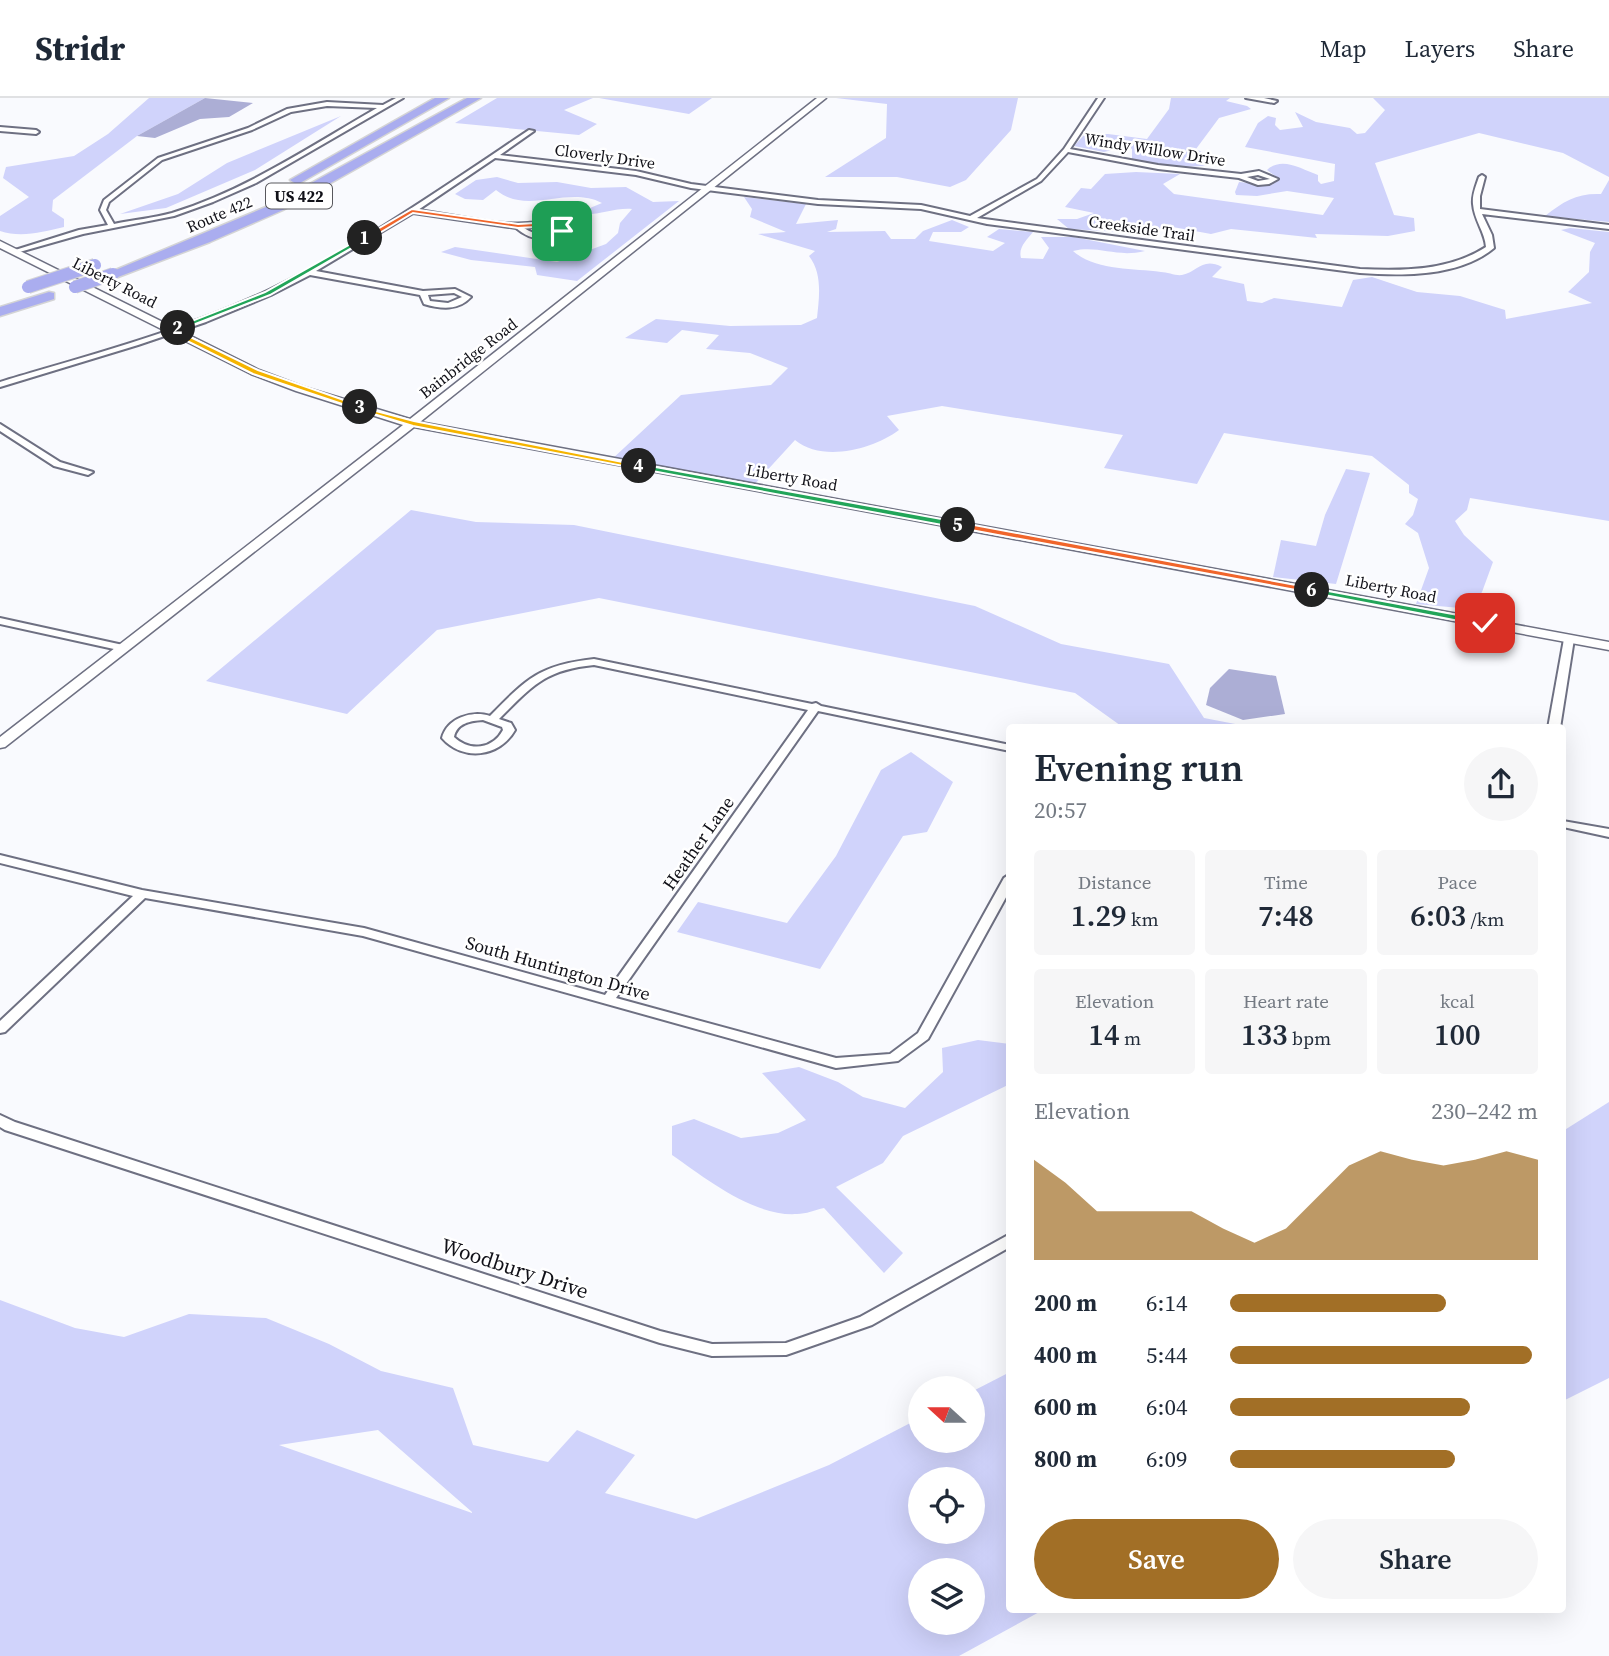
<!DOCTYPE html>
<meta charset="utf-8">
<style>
:root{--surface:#fff;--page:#f6f6f7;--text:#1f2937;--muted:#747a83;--line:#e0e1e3;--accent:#a26f26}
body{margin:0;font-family:"Source Serif 4",serif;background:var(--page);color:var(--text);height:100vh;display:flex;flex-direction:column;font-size:26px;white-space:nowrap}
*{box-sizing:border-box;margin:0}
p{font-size:23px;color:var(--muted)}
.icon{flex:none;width:38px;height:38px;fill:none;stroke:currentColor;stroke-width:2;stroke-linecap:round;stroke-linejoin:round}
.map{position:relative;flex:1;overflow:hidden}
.panel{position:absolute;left:1006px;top:626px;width:560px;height:889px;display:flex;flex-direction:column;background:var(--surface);border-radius:7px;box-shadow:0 7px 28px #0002}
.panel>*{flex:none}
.needle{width:46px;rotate:291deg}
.tools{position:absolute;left:908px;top:1278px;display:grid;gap:14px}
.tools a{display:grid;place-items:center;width:77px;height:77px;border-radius:50%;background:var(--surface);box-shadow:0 7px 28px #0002;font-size:35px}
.pin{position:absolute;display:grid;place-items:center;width:60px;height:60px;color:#fff;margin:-30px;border-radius:14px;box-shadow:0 4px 10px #0006}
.km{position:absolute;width:35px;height:35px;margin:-18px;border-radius:50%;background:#222;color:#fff;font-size:19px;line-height:35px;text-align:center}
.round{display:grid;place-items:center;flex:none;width:74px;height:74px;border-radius:37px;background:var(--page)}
.headline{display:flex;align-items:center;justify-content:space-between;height:119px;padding:0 28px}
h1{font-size:38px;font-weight:600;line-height:52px}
.stats{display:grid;grid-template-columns:repeat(3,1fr);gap:10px;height:119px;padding:7px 28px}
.stats div{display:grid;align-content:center;border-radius:7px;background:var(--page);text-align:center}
.stats b{font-size:30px;font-weight:600}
.stats small{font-size:19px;font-weight:400}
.stats p{font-size:19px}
.chart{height:196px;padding:14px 28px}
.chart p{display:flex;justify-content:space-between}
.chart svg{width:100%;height:126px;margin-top:7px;fill:var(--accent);opacity:.7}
.action{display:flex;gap:14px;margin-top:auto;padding:14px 28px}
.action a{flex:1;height:80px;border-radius:42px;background:var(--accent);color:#fff;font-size:28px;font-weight:600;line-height:80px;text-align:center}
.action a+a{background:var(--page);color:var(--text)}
ul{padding:0 28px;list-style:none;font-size:23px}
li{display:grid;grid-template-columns:112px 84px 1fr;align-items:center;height:52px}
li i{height:18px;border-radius:9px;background:var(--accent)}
header{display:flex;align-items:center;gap:42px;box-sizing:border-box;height:98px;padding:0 35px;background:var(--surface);border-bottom:2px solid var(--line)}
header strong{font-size:33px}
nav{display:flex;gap:38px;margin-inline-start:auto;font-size:24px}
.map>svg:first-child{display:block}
</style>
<header>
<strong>Stridr</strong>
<nav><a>Map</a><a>Layers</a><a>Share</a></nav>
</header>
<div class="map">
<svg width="1609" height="1558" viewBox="0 0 1609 1558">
<rect width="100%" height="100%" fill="#f9fafe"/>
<g fill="#d0d3fb" fill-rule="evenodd">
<path d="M149,0H205L137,38L53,102L52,113L64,121V129C43,134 21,140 0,133V118L29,99L3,80L6,69L74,58L108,36Z"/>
<path d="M497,0H593L564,12L597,26L579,37L455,25Z"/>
<path d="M599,0H712L689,16Z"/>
<path d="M836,0H1018L1011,32L966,82L950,89L897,79H825L886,40L887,6Z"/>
<path d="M1171,0H1230L1226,3L1247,8L1251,11L1219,20L1196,51L1220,64C1193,73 1159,68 1132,61V51C1125,44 1118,43 1108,43L1113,47L1112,52L1104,54L1074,48L1084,37L1108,36L1147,41L1169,11Z"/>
<path d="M1373,0H1609V79L1563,55L1479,35L1375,65L1394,117L1414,120L1415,133L1388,138L1315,136L1317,140L1231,131L1211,136L1173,129L1159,131L1156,136L1069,131L1057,121H1077L1094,115L1065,109L1081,90L1091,91L1105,76L1136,74L1180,76L1163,86L1174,96L1323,117L1334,100L1287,93L1257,98L1236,97L1235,94L1239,84L1272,87L1278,80L1267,72C1282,58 1301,71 1318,77V83L1321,86L1334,83L1335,66L1245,49L1258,25L1268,18L1276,20L1275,27L1280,32L1303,29L1295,14L1316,24L1350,30L1357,36L1365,35L1385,12Z"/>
<path d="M341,18L255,72L166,110L120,116L178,96L227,65Z"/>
<path d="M497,79L518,85L557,84L591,90L626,89L653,104L679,103L577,183L537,177L535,169L471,162L441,154L455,149L557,164L606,146L618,135L620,125L632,111C615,109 592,120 578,115L602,105C567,87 527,118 496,92L483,102L465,101L455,96L476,82Z"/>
<path d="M1609,82V124L1545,118C1564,103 1577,95 1601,96Z"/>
<path d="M744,99L806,106L796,126L838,122L836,131L827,134L885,133L891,141H915L923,133L952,122L969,129L961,134H933L929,143L993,153L1005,145L987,139L999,131L1033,134C1027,142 1018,149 1021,160L1043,161L1049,150L1041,139H1074L1145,153C1116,160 1099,147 1073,153C1096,173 1132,170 1161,174C1167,174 1176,178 1182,177C1198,174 1202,159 1222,169L1212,179L1244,186L1247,203L1262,205L1274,200L1342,209L1353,182L1372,179L1417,194L1460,198L1505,212L1506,221L1592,205L1568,194L1589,174L1590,154L1595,145L1561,132L1570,130L1609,134V423L1470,400L1467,412L1455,423L1464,437L1493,464L1482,494L1471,511L1416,506L1429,470L1418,435L1405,426L1413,417L1418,401L1409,395V387L1372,358L1224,335L1197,386L1104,370L1123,337L942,308L887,318L899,332C873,351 823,365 795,342L752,389L610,363L681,297L771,287L788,270L750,255L706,251L719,237L682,232L667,245L625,240L656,221L730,228L801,227L817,220C819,200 823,176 809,158L815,153L758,136L786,134L750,119L752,111Z"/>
<path d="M1346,371L1370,375L1336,486L1273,479L1281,442L1316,448L1325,417Z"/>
<path d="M411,412L476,424L574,427L975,508L1061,546L1169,566L1204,620L1256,630H1124L1075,595L599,500L437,532L347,616L206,583Z"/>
<path d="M911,654L953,684L927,734L903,738L820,871L677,834L698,804L787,825L836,758L881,672Z"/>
<path d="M978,942L1010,946V986L903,1038L883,1065L836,1089L903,1155L884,1175L824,1110C815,1112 806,1116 797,1116C754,1119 705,1080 672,1057V1028L694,1021L741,1040L778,1035L806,1022L762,975L799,969L838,984L863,999L905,1010L943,974L942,950Z"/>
<path d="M1609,1004V1280L1563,1303V1033Z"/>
<path d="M0,1202L75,1230L124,1239L189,1216L266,1220L329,1246L381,1273L453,1290L473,1347L548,1364L577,1332L635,1357L605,1395L696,1421L829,1367L920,1320V1342H973V1293L1010,1274V1512H1043L959,1558H0ZM378,1332L472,1414V1415L279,1347ZM920,1381H973V1433H920ZM920,1472H973V1524H920Z"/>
</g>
<g fill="#acaed5">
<path d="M205,0L253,5L229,19L200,21L155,40L137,38Z"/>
<path d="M1229,571L1276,578L1285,616L1243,622L1206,607L1210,590Z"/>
</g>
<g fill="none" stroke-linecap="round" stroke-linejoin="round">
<defs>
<g id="minor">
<path d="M396,0H403L256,85L213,104L174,118L83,136L16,155L12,153L79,132L108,127L100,112L104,102L158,60L248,30L287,11L327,4L383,7ZM327,8L377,10C311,48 246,92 172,115C154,120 133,122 114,126L106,112L109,104L162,62L252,32L291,14Z"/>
<path d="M1098,0H1104L1070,51L1158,67L1241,76L1259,73L1278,81L1269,86L1258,87L1239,80L1158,71L1068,54L1041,83L977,120L1360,171C1403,173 1449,173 1486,149C1485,134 1474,122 1473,106C1472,97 1476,88 1479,79L1482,77L1485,79L1480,98V111L1609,127V131L1482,116L1492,137L1494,150C1459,179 1403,178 1360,175L987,126L921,111L818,106L691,90L636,77L495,60L418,112C450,116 498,128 528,125C540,124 557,122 565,131V135C547,144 531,143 516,130L413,115L316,173L423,193L455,191L471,199C458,213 441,211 424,206L420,197L310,177L271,197L206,224L138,247L0,289V284C90,257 182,233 267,193C358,149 444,89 529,32L534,33L500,57L636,73L691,86L818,102L921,107L970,118L1037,81L1064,51ZM1258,77L1270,81L1258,83L1247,79ZM539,128L556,130L558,132C545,139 535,137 524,130ZM454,195L462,199L448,205L430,203L428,197Z"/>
<path d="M1246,0H1264L1277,3L1274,5Z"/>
<path d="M0,29L36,32L39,34L36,36L0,33Z"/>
<path d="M0,326L60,364L93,374L88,377L54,368L0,333Z"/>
<path d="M0,520L123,547L128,550L123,553L0,526Z"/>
<path d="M1569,538L1574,541L1560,630H1548L1564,541Z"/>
<path d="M594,561L812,606L816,605L821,608L1010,647V653L818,613L616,900L836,960L890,956L918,935L1004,780L1010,776V792L928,941L898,963L836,970L363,838L145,800L5,934L0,935V923L133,798L0,765V757L142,792L364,830L605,897L808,612L594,567C545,572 533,587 499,621L511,625L515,632C500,659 463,664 442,640C447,620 472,612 490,618C527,580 540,567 594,561ZM483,622L502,629L503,632C493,651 470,654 454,639C457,625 470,623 483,622Z"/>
<path d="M1563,723L1609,731V739L1563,729Z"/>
<path d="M0,1017L15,1024L660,1233L712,1246L786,1245L860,1219L1010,1136V1149L872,1227L786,1257L712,1258L660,1245L5,1032L0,1029Z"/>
</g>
<path id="tertiary" d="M817,0H826L420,324L1609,544V552L414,329L5,649L0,650V639L403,327L296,293L251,276L0,150V143L259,272L304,289L410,321Z"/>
<g id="motorway">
<path d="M435,0H449L300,85L296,86L290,82Z"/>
<path d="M467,0H481L283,112L210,144L118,179L113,180L106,176L273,106Z"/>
<path d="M49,194L54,195V201L0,218V209Z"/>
</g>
</defs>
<use href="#minor" stroke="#6e7082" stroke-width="4"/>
<use href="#tertiary" stroke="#6e7082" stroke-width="3"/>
<use href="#motorway" stroke="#d4d4d5" stroke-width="3"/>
<use href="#minor" fill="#fff" fill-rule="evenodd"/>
<use href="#tertiary" fill="#fff" fill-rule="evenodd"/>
<use href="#motorway" fill="#aaadef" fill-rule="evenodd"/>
<defs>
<g id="motorway-bridge">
<path d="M28,189L95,167"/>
<path d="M75,189L113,176"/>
</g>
</defs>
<use href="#motorway-bridge" stroke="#d4d4d5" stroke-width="14" stroke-linecap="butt"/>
<use href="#motorway-bridge" stroke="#aaadef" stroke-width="12"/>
</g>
<path fill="#f0652b" stroke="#fff" stroke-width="2" d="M412,111L518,126L552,124L561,127L565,133L559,134L552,128L518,130L413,115L368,142L362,140Z"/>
<path fill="#22a559" stroke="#fff" stroke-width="2" d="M363,139L369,140L270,197L180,232L174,230L265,194Z"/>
<path fill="#f5b400" stroke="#fff" stroke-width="2" d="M175,229H180L178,233L258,272L364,309L357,311L253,276L169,234V231Z"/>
<path fill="#f5b400" stroke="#fff" stroke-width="2" d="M357,308L414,323L643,368L639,371L413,328L357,311Z"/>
<path fill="#22a559" stroke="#fff" stroke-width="2" d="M639,366L958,424L963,427L958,430L636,370Z"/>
<path fill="#f0652b" stroke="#fff" stroke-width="2" d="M958,424L1312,490L1317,492L1312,495L955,429V425Z"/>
<path fill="#22a559" stroke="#fff" stroke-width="2" d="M1312,490L1485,522L1489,525L1485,528L1309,494V491Z"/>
<g text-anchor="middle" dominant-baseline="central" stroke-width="5" stroke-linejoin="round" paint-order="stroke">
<g font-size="16" fill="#111118" stroke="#fff">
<text transform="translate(1155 51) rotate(9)">Windy Willow Drive</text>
<text transform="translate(605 58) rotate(8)">Cloverly Drive</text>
<text transform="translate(219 116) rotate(-23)">Route 422</text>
<text transform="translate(1142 130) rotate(8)">Creekside Trail</text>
<text transform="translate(115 184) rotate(27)">Liberty Road</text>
<text transform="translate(468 260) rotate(-38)">Bainbridge Road</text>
<text transform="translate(792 379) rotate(10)">Liberty Road</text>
<text transform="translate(1391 490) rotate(11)">Liberty Road</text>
</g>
<rect fill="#fff" stroke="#58585d" stroke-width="2" x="266" y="85.5" width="66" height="25" rx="5"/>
<g font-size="16" font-weight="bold" fill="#111118">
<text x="299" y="98">US 422</text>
</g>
<g font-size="18" fill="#111118" stroke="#fff">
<text transform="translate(698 745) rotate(-55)">Heather Lane</text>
<text transform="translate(558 870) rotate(16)">South Huntington Drive</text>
</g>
<g font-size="21" fill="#111118" stroke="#fff">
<text transform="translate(515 1170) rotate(18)">Woodbury Drive</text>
</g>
</g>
</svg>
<div class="tools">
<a><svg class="needle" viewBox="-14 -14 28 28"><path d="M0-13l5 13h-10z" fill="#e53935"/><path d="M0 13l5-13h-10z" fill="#747a83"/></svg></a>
<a><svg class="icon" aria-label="locate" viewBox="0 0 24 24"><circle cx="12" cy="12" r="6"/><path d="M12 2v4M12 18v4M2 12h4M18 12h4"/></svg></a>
<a><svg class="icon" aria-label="layers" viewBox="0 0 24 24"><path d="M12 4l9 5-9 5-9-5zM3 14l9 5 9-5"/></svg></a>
</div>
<div class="pin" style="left:562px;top:133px;background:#1e9e55"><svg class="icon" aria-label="arrive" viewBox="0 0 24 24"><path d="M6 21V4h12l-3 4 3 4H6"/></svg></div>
<div class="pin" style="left:1485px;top:525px;background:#d93025"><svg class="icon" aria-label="check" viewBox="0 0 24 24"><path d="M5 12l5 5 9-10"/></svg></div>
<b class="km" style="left:365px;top:140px">1</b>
<b class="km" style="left:178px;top:230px">2</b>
<b class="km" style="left:360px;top:309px">3</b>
<b class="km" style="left:639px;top:368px">4</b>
<b class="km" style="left:958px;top:427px">5</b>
<b class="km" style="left:1312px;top:492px">6</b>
<section class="panel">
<div class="headline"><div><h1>Evening run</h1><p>20:57</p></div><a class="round"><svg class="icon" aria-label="share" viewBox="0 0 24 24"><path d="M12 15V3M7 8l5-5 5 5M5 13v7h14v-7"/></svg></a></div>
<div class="stats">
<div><p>Distance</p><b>1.29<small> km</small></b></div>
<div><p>Time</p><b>7:48</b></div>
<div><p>Pace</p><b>6:03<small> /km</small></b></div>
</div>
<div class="stats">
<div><p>Elevation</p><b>14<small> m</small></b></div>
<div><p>Heart rate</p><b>133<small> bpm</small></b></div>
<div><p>kcal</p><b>100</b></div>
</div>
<div class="chart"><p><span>Elevation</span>230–242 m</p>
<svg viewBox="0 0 160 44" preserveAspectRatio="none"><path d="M0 44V9L10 17L20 27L30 27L40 27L50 27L60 33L70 38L80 33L90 22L100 11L110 6L120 9L130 11L140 9L150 6L160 9V44z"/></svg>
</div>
<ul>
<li><b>200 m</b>6:14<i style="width:70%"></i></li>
<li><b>400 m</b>5:44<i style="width:98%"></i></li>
<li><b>600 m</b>6:04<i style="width:78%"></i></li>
<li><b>800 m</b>6:09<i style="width:73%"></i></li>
</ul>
<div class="action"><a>Save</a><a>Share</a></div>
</section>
</div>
